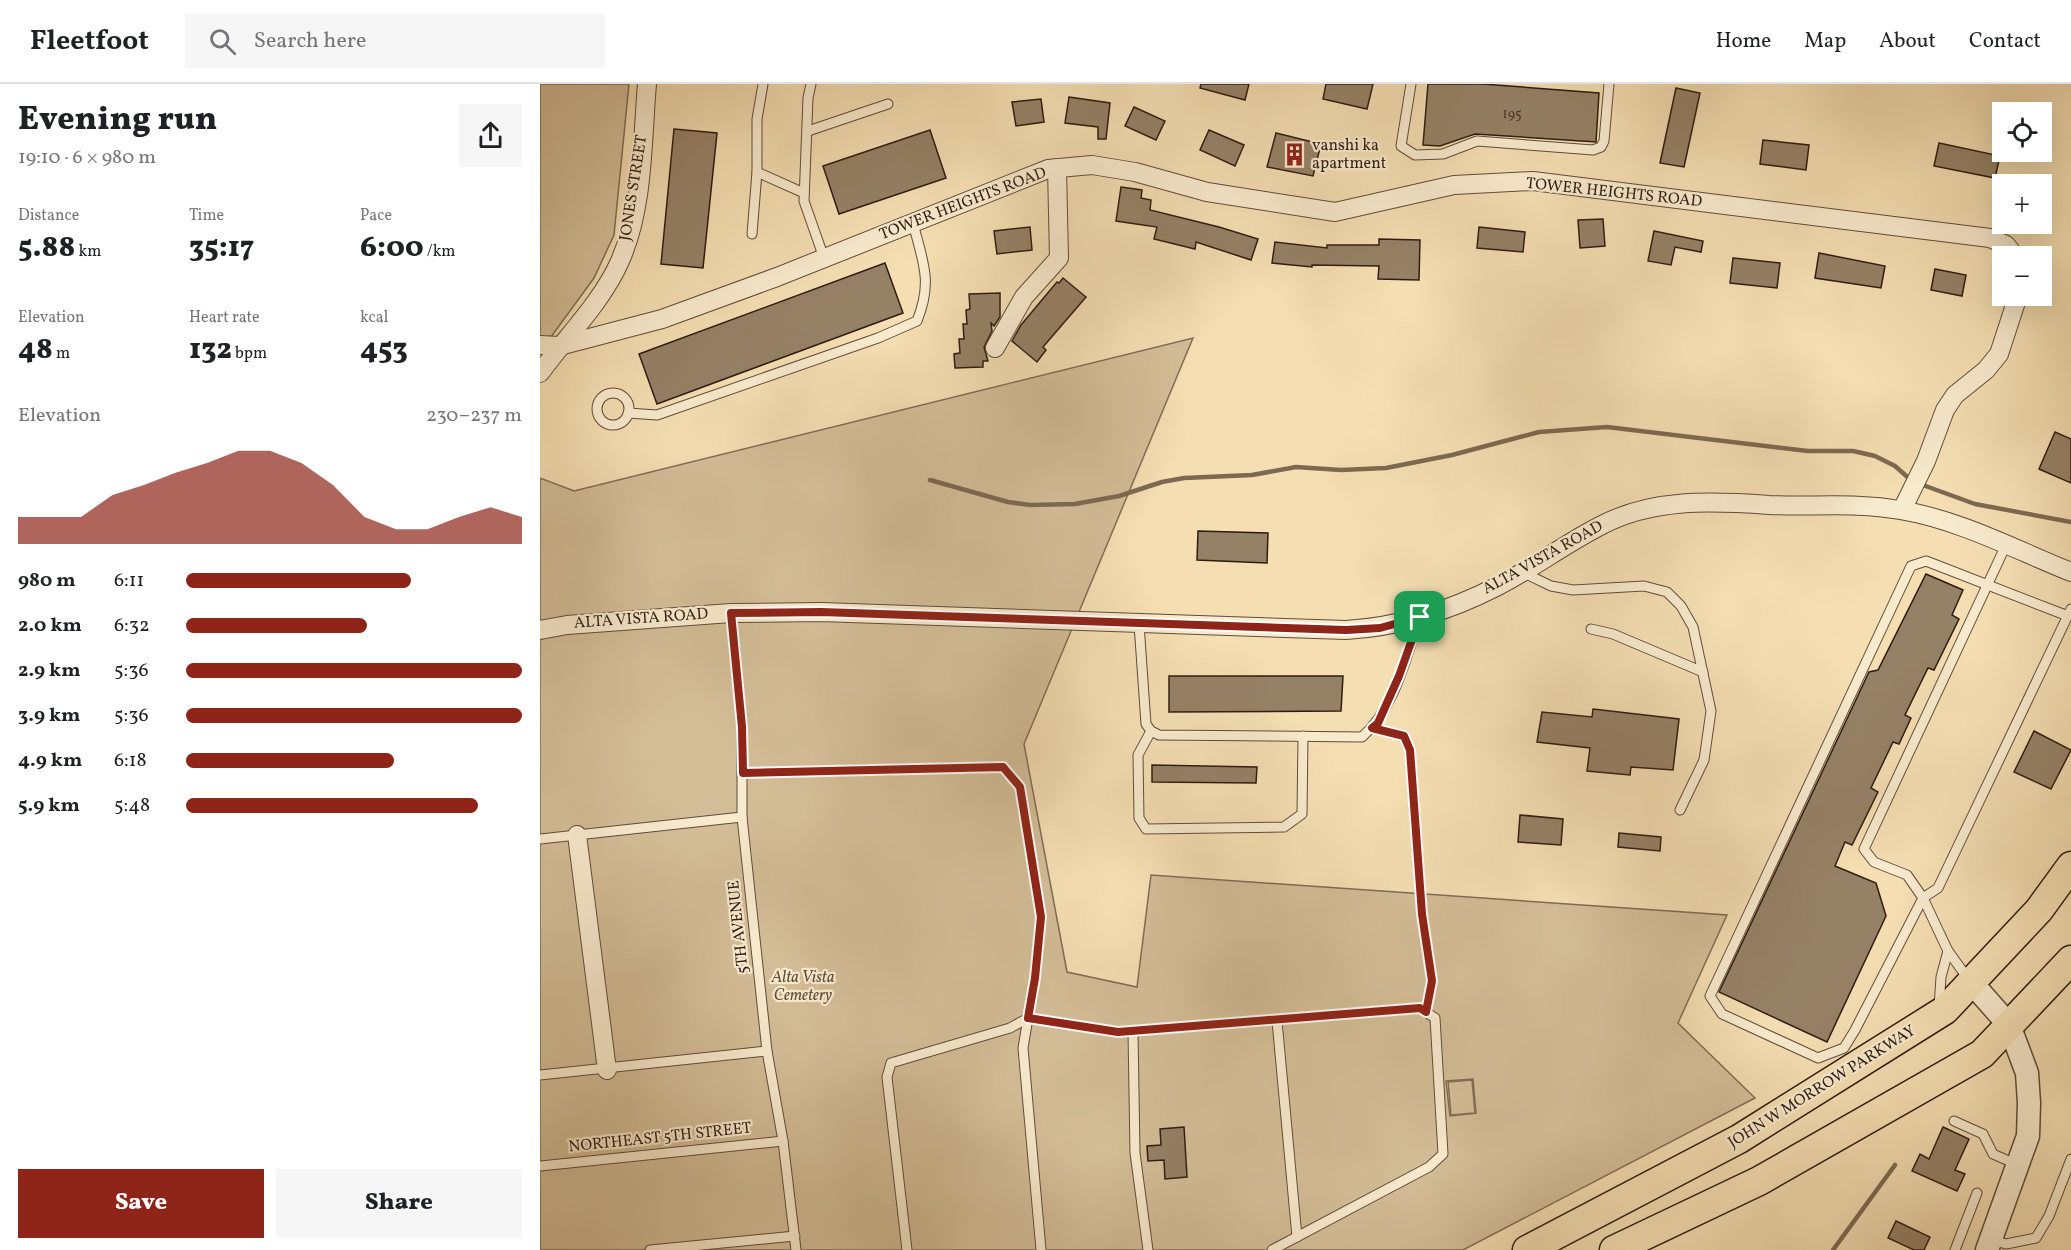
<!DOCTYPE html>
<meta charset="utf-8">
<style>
:root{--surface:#fff;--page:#f6f6f6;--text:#202124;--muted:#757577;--line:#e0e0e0;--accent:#8f2418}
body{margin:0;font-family:Vollkorn,serif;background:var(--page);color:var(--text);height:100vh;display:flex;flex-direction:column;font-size:22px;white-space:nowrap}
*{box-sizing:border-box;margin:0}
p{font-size:20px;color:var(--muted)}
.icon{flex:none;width:33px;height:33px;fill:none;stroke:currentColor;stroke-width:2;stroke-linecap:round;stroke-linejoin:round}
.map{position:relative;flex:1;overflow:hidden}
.details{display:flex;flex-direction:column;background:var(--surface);width:540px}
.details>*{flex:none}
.controls{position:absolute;left:1452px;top:18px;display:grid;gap:12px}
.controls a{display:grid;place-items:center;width:60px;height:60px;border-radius:0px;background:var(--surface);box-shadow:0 6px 24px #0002;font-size:30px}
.pin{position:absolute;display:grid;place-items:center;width:51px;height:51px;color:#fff;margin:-26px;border-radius:12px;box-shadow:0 3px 9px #0006}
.round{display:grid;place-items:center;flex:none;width:63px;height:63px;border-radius:0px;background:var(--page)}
.head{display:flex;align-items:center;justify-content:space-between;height:102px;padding:0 18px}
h1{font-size:33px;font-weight:800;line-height:45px}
.figures{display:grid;grid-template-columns:repeat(3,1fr);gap:9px;height:102px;padding:6px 18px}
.figures div{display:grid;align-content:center}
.figures b{font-size:30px;font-weight:800}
.figures small{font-size:16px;font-weight:400}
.figures p{font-size:16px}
.chart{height:168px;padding:12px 18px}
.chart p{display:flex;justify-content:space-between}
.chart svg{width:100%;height:108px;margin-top:6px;fill:var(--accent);opacity:.7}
.button{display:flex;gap:12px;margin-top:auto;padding:12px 18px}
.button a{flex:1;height:69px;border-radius:0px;background:var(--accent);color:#fff;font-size:24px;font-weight:800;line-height:69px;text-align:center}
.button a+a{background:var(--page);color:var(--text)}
ul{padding:0 18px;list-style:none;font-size:20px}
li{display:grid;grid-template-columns:96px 72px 1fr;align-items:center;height:45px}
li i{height:15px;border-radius:8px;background:var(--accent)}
header{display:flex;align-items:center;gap:36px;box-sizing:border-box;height:84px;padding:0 30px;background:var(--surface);border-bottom:2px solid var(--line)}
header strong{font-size:28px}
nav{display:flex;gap:33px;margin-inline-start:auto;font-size:21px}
.search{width:420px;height:54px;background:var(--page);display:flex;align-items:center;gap:15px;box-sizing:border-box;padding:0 21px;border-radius:0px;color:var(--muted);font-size:22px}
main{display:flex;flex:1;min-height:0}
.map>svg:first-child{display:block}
</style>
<header>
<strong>Fleetfoot</strong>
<div class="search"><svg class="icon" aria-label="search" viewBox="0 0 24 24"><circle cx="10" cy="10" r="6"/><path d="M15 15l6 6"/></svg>Search here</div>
<nav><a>Home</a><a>Map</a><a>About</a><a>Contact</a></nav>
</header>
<main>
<section class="details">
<div class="head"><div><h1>Evening run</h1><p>19:10 · 6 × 980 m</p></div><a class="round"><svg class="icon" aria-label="share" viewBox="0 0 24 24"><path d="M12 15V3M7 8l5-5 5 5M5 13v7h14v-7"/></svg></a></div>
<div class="figures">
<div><p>Distance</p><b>5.88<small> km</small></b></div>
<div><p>Time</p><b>35:17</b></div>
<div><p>Pace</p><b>6:00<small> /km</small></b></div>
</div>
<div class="figures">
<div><p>Elevation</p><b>48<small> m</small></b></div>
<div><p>Heart rate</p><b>132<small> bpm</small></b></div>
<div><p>kcal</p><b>453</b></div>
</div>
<div class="chart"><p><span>Elevation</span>230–237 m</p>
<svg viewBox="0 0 160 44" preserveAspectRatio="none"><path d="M0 44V33L10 33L20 33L30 24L40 20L50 15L60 11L70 6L80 6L90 11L100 20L110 33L120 38L130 38L140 33L150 29L160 33V44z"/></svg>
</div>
<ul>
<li><b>980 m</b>6:11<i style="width:67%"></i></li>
<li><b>2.0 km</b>6:32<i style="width:54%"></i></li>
<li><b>2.9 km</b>5:36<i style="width:100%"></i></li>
<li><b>3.9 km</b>5:36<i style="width:100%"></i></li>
<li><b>4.9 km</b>6:18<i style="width:62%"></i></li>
<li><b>5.9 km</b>5:48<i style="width:87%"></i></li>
</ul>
<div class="button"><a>Save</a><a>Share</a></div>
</section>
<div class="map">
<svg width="1531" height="1166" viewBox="0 0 1531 1166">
<rect width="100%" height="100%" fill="#f4deb2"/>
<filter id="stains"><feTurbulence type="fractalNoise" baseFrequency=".00333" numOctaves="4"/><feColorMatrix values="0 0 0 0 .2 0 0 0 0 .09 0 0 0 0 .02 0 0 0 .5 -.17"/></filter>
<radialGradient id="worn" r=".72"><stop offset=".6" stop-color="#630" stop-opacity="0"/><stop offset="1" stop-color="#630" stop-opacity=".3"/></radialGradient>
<g fill="#d3bd97" stroke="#816c55" stroke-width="1.5" fill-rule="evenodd">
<path d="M0,0H89L74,151L54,194L0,268Z"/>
<path d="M653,254L484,660L527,888L597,903L611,791L1187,831L1138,939L1215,1014L923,1166H0V394L34,407ZM933,995L936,1029L910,1032L906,997Z"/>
<path d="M932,996L935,1029L911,1031L908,998Z"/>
</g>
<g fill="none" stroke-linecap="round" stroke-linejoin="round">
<g stroke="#7d6952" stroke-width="4.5">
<path d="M390,396L468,418L490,421L535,420L579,412L622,398L644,394L712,391L756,383L801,386L846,384L912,371L999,348L1067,343L1268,367H1313L1335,372L1355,382L1372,397"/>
<path d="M1380,400L1435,420L1531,438"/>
<path d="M1293,1166L1355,1081"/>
</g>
</g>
<g fill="#958166" stroke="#2f1c13" stroke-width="1.5">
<path d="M661,0H709L705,16L660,4Z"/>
<path d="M786,0H833L827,25L783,15Z"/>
<path d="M888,0H943L1059,9L1056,58L935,50L900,62L883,61Z"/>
<path d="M1136,4L1160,9L1144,83L1120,79Z"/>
<path d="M529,13L570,19L566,55H558V43L525,39Z"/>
<path d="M501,15L504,38L476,42L472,18Z"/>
<path d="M594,23L625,37L616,56L585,42Z"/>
<path d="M134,45L177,49L163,184L121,180Z"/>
<path d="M390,46L406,94L299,130L283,82Z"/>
<path d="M669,46L704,61L695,82L660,66Z"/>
<path d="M736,49L781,60L773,92L727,83Z"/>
<path d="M1223,56L1269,61L1266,86L1220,80Z"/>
<path d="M1399,59L1460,72L1455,94L1394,82Z"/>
<path d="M581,103L602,106L601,114L611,116L610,126L679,143L718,155L711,176L656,158L655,165L614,155L617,143L576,137Z"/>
<path d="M1063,135L1065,162L1040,164L1038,136Z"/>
<path d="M490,143L492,166L457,170L454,147Z"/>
<path d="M939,143L985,148L983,168L937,164Z"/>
<path d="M1114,147L1163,157L1161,168L1135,163L1131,181L1108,177Z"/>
<path d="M839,155L880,156L879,196L838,195L839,182L772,181V183L732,179L735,158L787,164V161H839Z"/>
<path d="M1279,169L1345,182L1341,204L1275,194Z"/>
<path d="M1193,174L1240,179L1237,204L1190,199Z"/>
<path d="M345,179L363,229L117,320L99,270Z"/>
<path d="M1395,185L1426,191L1422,212L1391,206Z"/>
<path d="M523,194L546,213L503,263L506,266L497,278L472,257L481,241L517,198L519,199Z"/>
<path d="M460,209V233L454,242L451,239L452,247L444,263L448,277H443V283L415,284L414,270L420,269L419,255H424L423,240H427L426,226L430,225L429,210Z"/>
<path d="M1515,348L1531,355V399L1499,385Z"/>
<path d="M658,447L728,449L727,479L657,476Z"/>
<path d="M1386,490L1423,506L1412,531L1419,535L1394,586L1388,584L1365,631L1371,634L1359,660L1353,658L1331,704L1338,708L1312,761L1305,758L1295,782L1336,799L1346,832L1287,958L1179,908L1329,588L1338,586Z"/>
<path d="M629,592H803L801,627L629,628Z"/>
<path d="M1053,625L1139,635L1133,686L1091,683L1090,691L1047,687L1050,664L997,658L1002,628L1052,633Z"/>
<path d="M1494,647L1531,666L1511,705L1474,688Z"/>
<path d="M612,681L717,683L716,699L612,698Z"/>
<path d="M980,731L1023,735L1021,761L978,758Z"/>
<path d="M1079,749L1121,753L1120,767L1078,763Z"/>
<path d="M644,1043L647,1093L625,1095L624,1076L608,1077L607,1062L621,1061L620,1045Z"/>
<path d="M1403,1043L1429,1055L1415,1086L1425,1090L1417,1107L1372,1087L1380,1070L1389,1075Z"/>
<path d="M1356,1137L1390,1153L1384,1166H1374L1348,1154Z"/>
</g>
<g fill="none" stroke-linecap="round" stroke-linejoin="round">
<defs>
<g id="service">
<path d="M223,0L217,35V88L264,109"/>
<path d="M271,0L268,14L264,117L284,174"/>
<path d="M871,0L861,62L875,71L903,70L937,57L1053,66L1061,63L1064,57L1069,0"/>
<path d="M268,47L348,20"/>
<path d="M212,150L217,88"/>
<circle cx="73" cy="325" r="16"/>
<path d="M88,329L117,331L338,254L377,237C393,197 383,179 373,139"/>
<path d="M1466,461C1419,563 1371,664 1324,765L1334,778L1367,791L1383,814L1315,946L1304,964L1278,974L1182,930L1170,912L1371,482L1386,477L1528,532"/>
<path d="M982,488L1011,502L1033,506L1104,502L1127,508L1141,522L1153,543L1171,627L1164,676L1140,726"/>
<path d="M191,529L202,643V733L227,967L243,1057L256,1166"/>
<path d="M599,540L606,640L611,647L619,651L822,653C855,624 866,573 880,533"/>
<path d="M1051,545L1073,550L1163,588"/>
<path d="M832,644L864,652L870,666L882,830L892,897L886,928"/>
<path d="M611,647L598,671L599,734L606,745L744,743L762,730L763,652"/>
<path d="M203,689L463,683L480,703L501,833L495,894L488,934L578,948L880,924L895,934L903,1070L889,1083L732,1166"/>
<path d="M0,755L202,733"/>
<path d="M1429,896L1408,867L1383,814L1398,804L1531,525"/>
<path d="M1399,923L1401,893L1408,867"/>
<path d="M488,934L483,964L501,1166"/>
<path d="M737,937L757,1153"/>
<path d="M593,948L595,1069L608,1166"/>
<path d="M0,991L227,967"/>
<path d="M1414,1037L1443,1050L1453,1070L1478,1081"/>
<path d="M0,1082L243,1057"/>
<path d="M1452,1156L1466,1160L1496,1154L1509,1132L1531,1075"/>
<path d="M110,1166L255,1152"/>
<path d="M367,1166L347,993L351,979L470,944L488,934"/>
<path d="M1415,1166L1437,1109"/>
</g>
<g id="minor">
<path d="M0,261L19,262L122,235L237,193L508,85L552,81L595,88L667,108L795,128L914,101L993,97L1450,154L1466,161L1475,172"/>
<path d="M455,264L484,213L519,174L517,84"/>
<path d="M0,289C26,253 62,218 80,177C104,123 102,57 107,0"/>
<path d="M1362,426L1386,377L1405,326L1415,311L1446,286L1459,270L1478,212"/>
<path d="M0,546L27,541L191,529L281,528L806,546C859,543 911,526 958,502C993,484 1025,460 1060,442C1112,414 1172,417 1229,421C1273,423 1316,418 1360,426C1420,436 1476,466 1531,488"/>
<path d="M37,751L67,986"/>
</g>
<path id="tertiary" d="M1431,898L1469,941L1487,989L1489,1019L1488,1052L1447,1166"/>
<g id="primary">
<path d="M987,1166L1199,1055L1405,926L1499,826L1531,782"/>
<path d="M1074,1166L1219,1097L1442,970L1531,876"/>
</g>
</defs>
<use href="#service" stroke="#604c3b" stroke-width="11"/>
<use href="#minor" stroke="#604c3b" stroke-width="20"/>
<use href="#tertiary" stroke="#604c3b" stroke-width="25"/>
<use href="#primary" stroke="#2f1c13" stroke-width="31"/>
<use href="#service" stroke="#f8eacd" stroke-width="9"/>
<use href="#minor" stroke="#f8eacd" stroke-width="18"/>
<use href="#tertiary" stroke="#f8eacd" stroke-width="22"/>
<use href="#primary" stroke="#f4deb2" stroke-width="28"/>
</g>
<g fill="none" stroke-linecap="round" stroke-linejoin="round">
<defs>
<path id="route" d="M281,528L806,546L840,544L880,533L859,592L838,639L832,644L864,652L870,666L882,830L892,897L886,928L880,924L578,948L488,934L495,894L501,833L480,703L463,683L203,689L202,643L191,529Z"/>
</defs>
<use href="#route" stroke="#fff" stroke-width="12"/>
<use href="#route" stroke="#8f2418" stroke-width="8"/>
</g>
<defs>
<symbol id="building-bare" viewBox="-9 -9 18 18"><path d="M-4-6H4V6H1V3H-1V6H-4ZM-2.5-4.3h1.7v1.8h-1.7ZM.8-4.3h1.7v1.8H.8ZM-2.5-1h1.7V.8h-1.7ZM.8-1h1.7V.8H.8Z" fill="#8f2418" stroke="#f8eacd" stroke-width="2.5" paint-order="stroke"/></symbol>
</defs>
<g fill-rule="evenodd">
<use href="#building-bare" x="738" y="54" width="33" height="33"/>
</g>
<g text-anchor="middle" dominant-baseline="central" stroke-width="4.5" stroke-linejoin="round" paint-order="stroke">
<g font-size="14" fill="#483528">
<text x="972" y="30">195</text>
</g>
<g font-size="16" fill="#2f1c13" stroke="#f8eacd" text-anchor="start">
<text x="772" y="62">vanshi ka<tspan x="772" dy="18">apartment</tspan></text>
</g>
<g font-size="16" fill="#2f1c13" stroke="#f8eacd">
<text transform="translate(94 104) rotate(-81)">JONES STREET</text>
<text transform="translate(1074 109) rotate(6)">TOWER HEIGHTS ROAD</text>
<text transform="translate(423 120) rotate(-21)">TOWER HEIGHTS ROAD</text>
<text transform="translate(1003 474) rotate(-29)">ALTA VISTA ROAD</text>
<text transform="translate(101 535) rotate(-4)">ALTA VISTA ROAD</text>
<text transform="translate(199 843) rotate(-96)">5TH AVENUE</text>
<text transform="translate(1282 1003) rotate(-32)">JOHN W MORROW PARKWAY</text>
<text transform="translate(120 1054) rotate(-6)">NORTHEAST 5TH STREET</text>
</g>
<g font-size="16" font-style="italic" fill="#604c3b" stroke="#f8eacd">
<text x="263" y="894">Alta Vista<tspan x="263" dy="18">Cemetery</tspan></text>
</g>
</g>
<rect width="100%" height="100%" filter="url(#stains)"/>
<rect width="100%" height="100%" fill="url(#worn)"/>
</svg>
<div class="controls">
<a><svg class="icon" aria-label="locate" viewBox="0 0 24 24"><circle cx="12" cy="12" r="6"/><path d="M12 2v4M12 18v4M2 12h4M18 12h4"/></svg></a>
<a>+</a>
<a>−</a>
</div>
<div class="pin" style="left:880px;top:533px;background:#1e9e55"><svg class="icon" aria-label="arrive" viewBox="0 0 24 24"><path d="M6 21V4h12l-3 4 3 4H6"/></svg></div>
</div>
</main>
